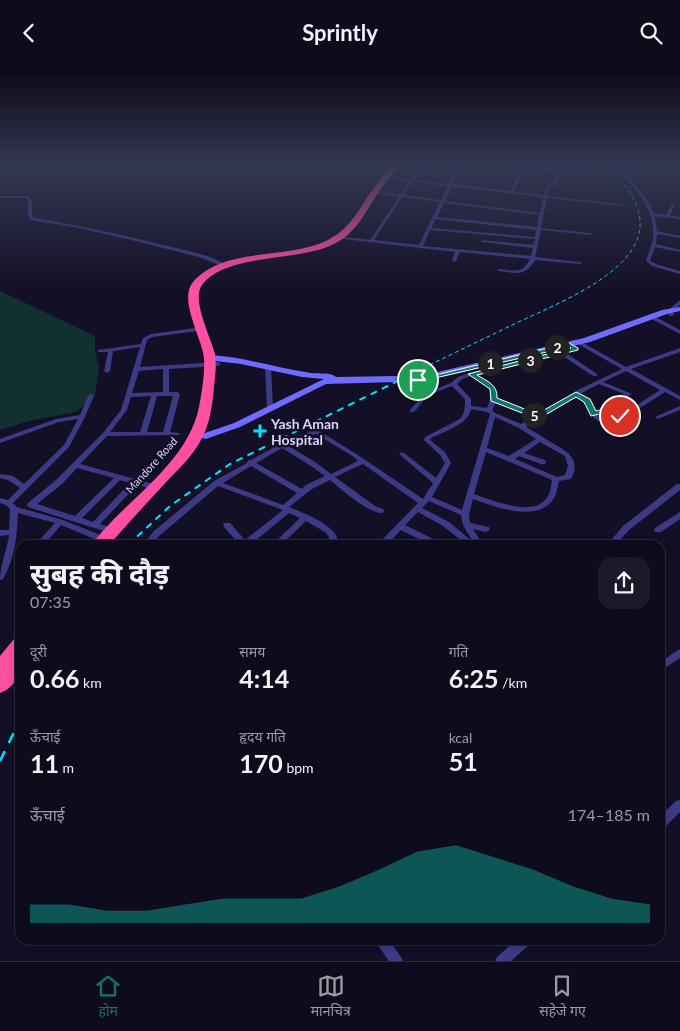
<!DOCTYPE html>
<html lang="hi">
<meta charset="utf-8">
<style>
:root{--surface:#0e0b1c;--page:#1c1929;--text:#f1f3f6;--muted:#9b9ba3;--line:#2e2b3b;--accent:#0f766e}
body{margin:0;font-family:Lato,"Noto Sans Devanagari",sans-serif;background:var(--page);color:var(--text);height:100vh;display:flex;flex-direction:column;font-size:19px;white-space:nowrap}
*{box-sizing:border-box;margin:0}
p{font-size:16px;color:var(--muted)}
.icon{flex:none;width:28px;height:28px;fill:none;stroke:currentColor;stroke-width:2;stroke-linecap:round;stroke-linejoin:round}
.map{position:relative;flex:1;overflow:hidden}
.panel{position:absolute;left:15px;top:475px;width:650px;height:405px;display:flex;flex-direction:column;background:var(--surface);border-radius:15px;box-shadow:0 2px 8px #0003,0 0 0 1px var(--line)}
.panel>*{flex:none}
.pin{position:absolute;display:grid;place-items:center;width:42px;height:42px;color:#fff;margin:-21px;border:2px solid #fff;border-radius:50%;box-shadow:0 1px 5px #0007}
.km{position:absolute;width:25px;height:25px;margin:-12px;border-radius:50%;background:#222;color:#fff;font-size:14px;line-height:25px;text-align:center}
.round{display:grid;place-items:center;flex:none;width:52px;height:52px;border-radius:15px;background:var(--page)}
.summary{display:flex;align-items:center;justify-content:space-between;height:85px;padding:0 15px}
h1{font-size:28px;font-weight:700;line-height:38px}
.metrics{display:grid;grid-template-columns:repeat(3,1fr);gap:8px;height:85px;padding:5px 15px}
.metrics div{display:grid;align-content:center}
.metrics b{font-size:25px;font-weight:700}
.metrics small{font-size:14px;font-weight:400}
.metrics p{font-size:14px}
.chart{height:140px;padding:10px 15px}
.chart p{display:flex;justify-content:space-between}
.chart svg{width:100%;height:90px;margin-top:5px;fill:var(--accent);opacity:.7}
header{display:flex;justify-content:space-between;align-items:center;height:65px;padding:0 15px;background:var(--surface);font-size:22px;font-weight:700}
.tab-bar{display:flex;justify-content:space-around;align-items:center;height:70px;border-top:1px solid var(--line);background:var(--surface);font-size:14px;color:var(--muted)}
.tab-bar a{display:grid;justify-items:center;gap:2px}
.tab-bar .current{color:var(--accent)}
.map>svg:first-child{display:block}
</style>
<header><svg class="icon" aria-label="back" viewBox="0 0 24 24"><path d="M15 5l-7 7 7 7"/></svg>Sprintly<svg class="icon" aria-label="search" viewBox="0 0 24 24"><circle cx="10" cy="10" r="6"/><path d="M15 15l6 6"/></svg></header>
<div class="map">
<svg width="680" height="896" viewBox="0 0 680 896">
<rect width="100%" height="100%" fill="#130f26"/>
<path fill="#12302f" d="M0,226L95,271V286L99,302L95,331L76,347L29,356L0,365Z"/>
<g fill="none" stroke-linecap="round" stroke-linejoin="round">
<path stroke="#312d47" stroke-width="10" stroke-dasharray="10 5" stroke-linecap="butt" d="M402,311L413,312"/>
<g fill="#3d3a85" fill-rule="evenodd">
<path d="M419,101H423L413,115L449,119L458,101H462L453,119L511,126L517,112L519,111L521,112L514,126L544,130L546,121L554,116L555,107L490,101H507L549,105V101H553V105L591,108L592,110L559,108L558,117L549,123L547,131L621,139L623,140L621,141L547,133L541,163L590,168L592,169L590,170L541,165L535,192L580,197L582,198L580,199L535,195C526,212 516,208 499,206L497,205L499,204C514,205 522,210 530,194L460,187L456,196L454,197L452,196L455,187L343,174V173L345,172L370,175L399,132L372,128L374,127L400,130L409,117L384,113L386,112L410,115ZM412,117L448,121L441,135L404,130ZM452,122L543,132L540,148L445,136ZM402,132L440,137L419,180L374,175ZM444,138L539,150L537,162L437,152ZM436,154L536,165L535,172L431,163ZM430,165L535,174L533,180L482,175L480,176L482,177L533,183L531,191L423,181Z"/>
<path d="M615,101H619L625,107L630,101H634L627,109L646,133L654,148L666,150L672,139L675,140L670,150L680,152V154L655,151L657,166L680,171V173L657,169L656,179L680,185V187L655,182L650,196L656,199L680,206V209L652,201L646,196C648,188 652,181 653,173C656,143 634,122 615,101Z"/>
<path d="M0,131H28L32,136V151L34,153C78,160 120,169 163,180C184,185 210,189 228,201L224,202L199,192L140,177L79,163L32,155L28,151V136L26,133H0Z"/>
<path d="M680,235V240L672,247L675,250L670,251L666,247Z"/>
<path d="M652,250L680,265V269L650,253L649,252Z"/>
<path d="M203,262L206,264L205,265L152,272L147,275L140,302L218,297L221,299L218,301L169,304V327H177L180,329L170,367L179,368L180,369L179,370L107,371L80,399L157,420L158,422L154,424L137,420L100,459L116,464L117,466L116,468H110L28,442L27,440L28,438L56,415L103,368L121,345L140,282L113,286L110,306L107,308L104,306L108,287H98V285L141,279L143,273L151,269ZM163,304V327L132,328L139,306ZM151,331L140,367H110L127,345L131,332ZM157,331H173L163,367H147ZM77,403L114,413L75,451L37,439L62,419ZM120,415L130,418L93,457L82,453Z"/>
<path d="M578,275L626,302L680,283V287L631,304L680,331V335L665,327L626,352L616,351L607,347L598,350L618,365L619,366L616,368L594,353L586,339L576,332L526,362L543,372L544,373C560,383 584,391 571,414L559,416C557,425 556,434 548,440C530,455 492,441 473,434L469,449L470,458L489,462L490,464L486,467L473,464L483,480H467L443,461L418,447L405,460L441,478L442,480H431L401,465L386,480H377L418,438L363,399L335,412L375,441L383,444L384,446L383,448C369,449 341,424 330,415L312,424L289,442C306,449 326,456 337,471L336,480H328L329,472L325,467L306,456L281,480H272L300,453L289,448L250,480H240L224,462L223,460L224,458H230L245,475L283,445L218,421L159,471L151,480H143L153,467L214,416L247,398L248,395H251L280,379L316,364L358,390L423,434L433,418L399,389L402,387L404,388L436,413L445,398L440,390L425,376L424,375L425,372L460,354C465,348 465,342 465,334L452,321L429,330L414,347H410V345L425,328L451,318L458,312L469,308L570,283L566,280L567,279H571L578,284L566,288L597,309V311H593L560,289L476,310C487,316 498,319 497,333L537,350L580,324L622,304L576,278V276ZM626,306L660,325L623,349L614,346L624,333L632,329L603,317ZM470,311L489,323L491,331L487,343L471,341V334L457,319L462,314ZM599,319L624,329L620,331L610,344L596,346L591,337L580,329ZM496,337L532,352L521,359L495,348L492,345ZM471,344L487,347L490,349L462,445L432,432L451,398L445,387L430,375L431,373C443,367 469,359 471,344ZM495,352L519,363L536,374L509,391L487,383ZM316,369L354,392L358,396L331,409L315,397L287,380ZM540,377L565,391L568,401L565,410L557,412L515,394L519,391L541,399H545L546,397L545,395L524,388ZM282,383L311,401L325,411L306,420L302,424L256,398ZM486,387L552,415C551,423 550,431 543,437C528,450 491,435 474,429ZM251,401L297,428L283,440L223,418ZM429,436L461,450L463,460L473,477L449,457L422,443Z"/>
<path d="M268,300L271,302L273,343L270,345L267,343L265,302Z"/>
<path d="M91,329L94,331L85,352L69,382L13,438L17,442L63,455L108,473L109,475L105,478L102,477L61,460L44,480H35L55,458L18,448C17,471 15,493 3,514L0,515C0,500 7,485 9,470L0,471V465H9L10,444L6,440L0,438V433L8,435L20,423L8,415L0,413V409L13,411L24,419L64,380L78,354L59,357L0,378V374L56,354L80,350L88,331Z"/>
<path d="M680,341V345L660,353L658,354L655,352Z"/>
<path d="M677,419H680V425L629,465L615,480H607L623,461Z"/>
<path d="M680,447V454L661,467H655L654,465L655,463Z"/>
<path d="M20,500V511L17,510C15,507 15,504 17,501Z"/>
<path d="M680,584V593L660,606V597Z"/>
<path d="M680,735V747L664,763L660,764V751L676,736Z"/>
<path d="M375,875H389L401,892L403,896H389L377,879Z"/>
<path d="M516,875H532L530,879L511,896H495L497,892Z"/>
</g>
<g fill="#6f6bff" fill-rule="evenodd">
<path d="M680,242V246L667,249L590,277L420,317H408L404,314L408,311H420L584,273L662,245Z"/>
<path d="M210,290C244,292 277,303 311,308C318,309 332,307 336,312L397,311L401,314L397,317L326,319L240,362L206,374L202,373L201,371L202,369L234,358L324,314L302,312L241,299L207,295L206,293Z"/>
</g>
<g fill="#ff4fa3" fill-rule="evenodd">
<path d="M391,101H398C392,110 384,119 378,128C365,148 356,168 334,179C298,197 226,188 202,220C191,234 211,273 215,289C216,297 216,304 215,312C213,332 212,353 203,371C195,388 181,402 168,415C148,437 128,458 109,480H92C98,470 107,462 114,454C146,422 190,388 199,342C202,326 205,309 204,293C202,272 178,235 193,217C224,181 289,195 328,175C349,164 358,147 370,128C377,119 384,110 391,101Z"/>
<path d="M20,572C20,592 24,620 0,628V591L14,574Z"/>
</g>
<path stroke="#00e5ff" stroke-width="1" stroke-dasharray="4 3" stroke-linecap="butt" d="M417,306C448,291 479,276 510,261C547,243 625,214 638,172C647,145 626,121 610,101"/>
<path stroke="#00e5ff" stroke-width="2" stroke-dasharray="7 5.5" stroke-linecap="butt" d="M128,480L170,441L230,399L420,305"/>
<path stroke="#00e5ff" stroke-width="2.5" stroke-dasharray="11 9" stroke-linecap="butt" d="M0,696L20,655"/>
</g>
<linearGradient id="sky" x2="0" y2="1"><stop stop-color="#0a0815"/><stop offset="0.44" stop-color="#333752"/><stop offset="1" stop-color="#333752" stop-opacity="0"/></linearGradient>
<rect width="680" height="227" fill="url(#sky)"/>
<path fill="#0f766e" stroke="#fff" d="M569,278L578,283V285L477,310C487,316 498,320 497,333L537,349L576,327L590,334L596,346L608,343L623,350V352H618L608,347L591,351L584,337L576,332L540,353H535L491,336L490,324L468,309L571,283L568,282L418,317L415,315Z"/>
<path fill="#00e5ff" stroke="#130f26" stroke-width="2" d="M257.5 358.5h5v5h5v5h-5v5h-5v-5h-5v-5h5z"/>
<g text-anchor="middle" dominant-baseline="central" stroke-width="5" stroke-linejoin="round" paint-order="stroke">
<g font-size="11" fill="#d9d4ff" stroke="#130f26">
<text transform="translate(151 400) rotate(-48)">Mandore Road</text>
</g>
<g font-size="14" font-weight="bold" fill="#d9d4ff" stroke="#130f26" text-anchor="start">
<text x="271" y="358">Yash Aman<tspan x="271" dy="16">Hospital</tspan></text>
</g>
</g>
</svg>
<div class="pin" style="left:418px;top:315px;background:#1e9e55"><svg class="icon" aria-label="arrive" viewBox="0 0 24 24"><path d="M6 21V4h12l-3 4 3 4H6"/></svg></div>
<div class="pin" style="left:620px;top:351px;background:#d93025"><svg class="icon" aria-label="check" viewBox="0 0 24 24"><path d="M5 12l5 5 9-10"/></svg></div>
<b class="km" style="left:490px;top:298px">1</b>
<b class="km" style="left:557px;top:282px">2</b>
<b class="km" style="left:530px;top:295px">3</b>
<b class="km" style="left:534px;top:350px">5</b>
<section class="panel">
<div class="summary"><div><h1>सुबह की दौड़</h1><p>07:35</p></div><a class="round"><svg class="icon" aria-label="share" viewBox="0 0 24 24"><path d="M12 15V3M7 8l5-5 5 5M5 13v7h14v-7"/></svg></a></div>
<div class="metrics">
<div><p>दूरी</p><b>0.66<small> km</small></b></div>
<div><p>समय</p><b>4:14</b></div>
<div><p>गति</p><b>6:25<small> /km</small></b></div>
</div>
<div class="metrics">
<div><p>ऊँचाई</p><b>11<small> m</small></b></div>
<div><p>हृदय गति</p><b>170<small> bpm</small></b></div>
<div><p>kcal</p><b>51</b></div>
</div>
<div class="chart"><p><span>ऊँचाई</span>174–185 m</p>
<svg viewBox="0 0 160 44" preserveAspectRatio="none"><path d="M0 44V35L10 35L20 38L30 38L40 35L50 32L60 32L70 32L80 26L90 18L100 9L110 6L120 12L130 18L140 26L150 32L160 35V44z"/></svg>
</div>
</section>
</div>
<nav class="tab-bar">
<a class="current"><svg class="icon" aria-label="home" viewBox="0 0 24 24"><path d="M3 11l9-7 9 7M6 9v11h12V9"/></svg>होम</a>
<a><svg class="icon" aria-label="map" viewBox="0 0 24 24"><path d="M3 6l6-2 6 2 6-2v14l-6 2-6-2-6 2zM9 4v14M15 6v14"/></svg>मानचित्र</a>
<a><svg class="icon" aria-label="saved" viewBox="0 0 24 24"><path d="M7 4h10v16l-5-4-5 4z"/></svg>सहेजे गए</a>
</nav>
